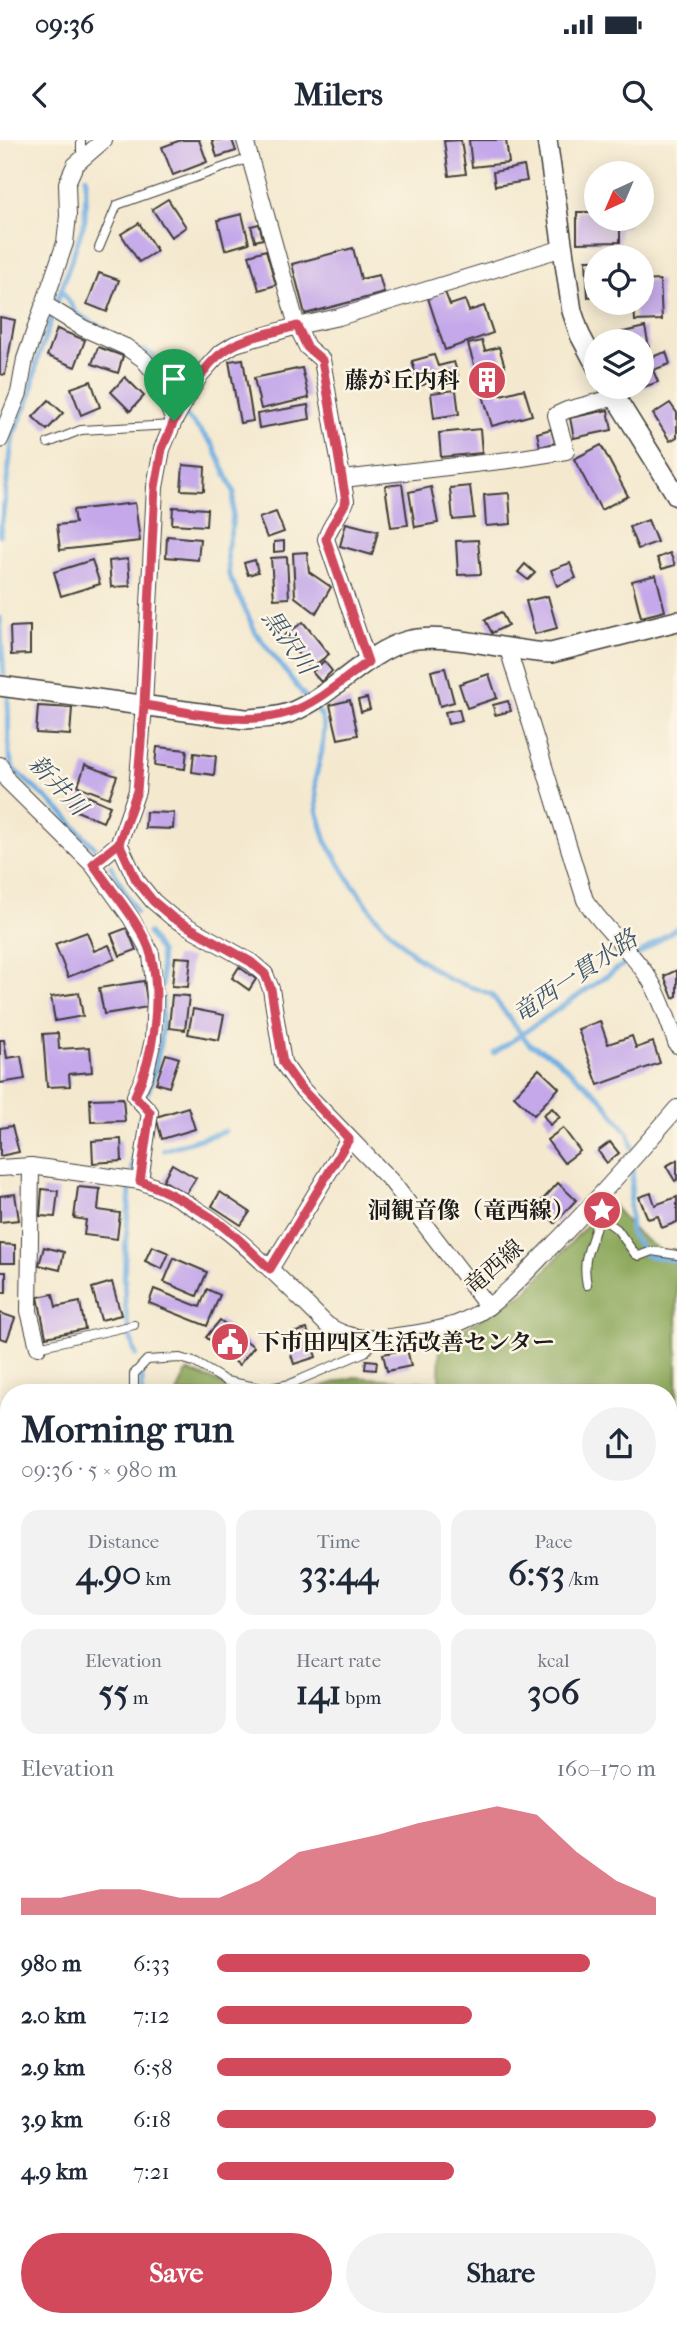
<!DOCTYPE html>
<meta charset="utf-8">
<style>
:root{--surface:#fff;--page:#f2f2f3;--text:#1f2937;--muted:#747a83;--accent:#d1495b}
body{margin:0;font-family:"IM FELL French Canon","Noto Serif JP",serif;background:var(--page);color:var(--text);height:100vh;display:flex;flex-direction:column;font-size:26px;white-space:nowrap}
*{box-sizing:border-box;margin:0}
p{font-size:23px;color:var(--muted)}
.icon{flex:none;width:38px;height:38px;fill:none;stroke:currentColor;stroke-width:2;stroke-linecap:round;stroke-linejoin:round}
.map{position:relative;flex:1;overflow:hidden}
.sheet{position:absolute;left:0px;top:1244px;width:677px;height:943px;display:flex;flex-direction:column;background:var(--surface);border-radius:28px 28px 0 0;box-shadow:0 4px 18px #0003}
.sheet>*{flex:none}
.needle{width:46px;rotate:224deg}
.fabs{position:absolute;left:584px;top:21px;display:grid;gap:14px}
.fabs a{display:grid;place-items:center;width:70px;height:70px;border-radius:50%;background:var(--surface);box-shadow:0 4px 18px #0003;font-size:35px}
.pin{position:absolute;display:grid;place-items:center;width:60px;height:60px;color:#fff;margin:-72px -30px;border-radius:50% 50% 50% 0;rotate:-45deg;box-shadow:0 0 7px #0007}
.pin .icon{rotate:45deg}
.round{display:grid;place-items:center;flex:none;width:74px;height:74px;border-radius:37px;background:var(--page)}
.head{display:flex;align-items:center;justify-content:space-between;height:119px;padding:0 21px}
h1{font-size:38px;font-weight:700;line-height:52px}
.stats{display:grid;grid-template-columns:repeat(3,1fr);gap:10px;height:119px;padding:7px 21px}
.stats div{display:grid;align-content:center;border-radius:18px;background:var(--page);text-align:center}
.stats b{font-size:35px;font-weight:700}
.stats small{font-size:19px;font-weight:400}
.stats p{font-size:19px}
.chart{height:196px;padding:14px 21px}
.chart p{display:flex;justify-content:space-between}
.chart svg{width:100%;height:126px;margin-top:7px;fill:var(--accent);opacity:.7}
.button{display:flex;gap:14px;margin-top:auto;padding:14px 21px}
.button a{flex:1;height:80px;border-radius:42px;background:var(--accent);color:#fff;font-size:28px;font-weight:700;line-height:80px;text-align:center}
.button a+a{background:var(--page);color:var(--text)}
ul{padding:0 21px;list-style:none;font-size:23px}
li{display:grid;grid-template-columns:112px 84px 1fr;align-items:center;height:52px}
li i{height:18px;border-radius:9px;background:var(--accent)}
.status{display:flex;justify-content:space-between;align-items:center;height:49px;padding:0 35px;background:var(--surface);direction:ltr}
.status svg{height:19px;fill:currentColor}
header{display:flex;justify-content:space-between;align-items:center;height:91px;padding:0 21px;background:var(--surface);font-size:32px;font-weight:700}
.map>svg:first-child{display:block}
</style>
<div class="status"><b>09:36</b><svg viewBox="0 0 49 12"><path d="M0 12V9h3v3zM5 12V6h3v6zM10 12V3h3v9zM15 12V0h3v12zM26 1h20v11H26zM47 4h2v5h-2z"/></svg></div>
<header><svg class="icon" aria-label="back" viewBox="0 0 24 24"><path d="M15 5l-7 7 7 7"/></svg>Milers<svg class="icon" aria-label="search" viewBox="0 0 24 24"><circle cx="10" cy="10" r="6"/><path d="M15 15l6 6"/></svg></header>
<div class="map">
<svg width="677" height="2187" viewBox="0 0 677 2187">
<rect width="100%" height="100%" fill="#fcf5e5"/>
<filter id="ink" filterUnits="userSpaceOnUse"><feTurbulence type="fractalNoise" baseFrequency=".0143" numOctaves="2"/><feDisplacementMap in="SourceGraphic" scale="14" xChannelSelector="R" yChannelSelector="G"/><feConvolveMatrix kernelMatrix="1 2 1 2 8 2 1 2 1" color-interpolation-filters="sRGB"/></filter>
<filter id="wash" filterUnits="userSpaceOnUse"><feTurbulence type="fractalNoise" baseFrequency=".00686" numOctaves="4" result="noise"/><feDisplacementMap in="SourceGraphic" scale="28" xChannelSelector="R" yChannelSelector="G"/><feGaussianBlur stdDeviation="1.57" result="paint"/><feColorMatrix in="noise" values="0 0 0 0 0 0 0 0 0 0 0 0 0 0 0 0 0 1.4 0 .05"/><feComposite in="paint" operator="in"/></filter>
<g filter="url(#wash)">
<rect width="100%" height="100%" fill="#f4e9cf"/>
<g fill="#8ba75a" stroke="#54623b" stroke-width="2">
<path d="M609,1061L635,1091L677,1125V1852L669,1860L668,1253H299L354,1237L439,1243L440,1203L526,1152Z"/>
<path d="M187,1231L249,1253H177Z"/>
<path d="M0,1332L9,1336V2179H668L669,1897L677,1913V2187H0Z"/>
</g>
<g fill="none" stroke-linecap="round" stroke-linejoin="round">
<g stroke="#6faee2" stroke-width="5">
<path d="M61,149L77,174L106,190"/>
<path d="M143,210L153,215L161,230"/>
<path d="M183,272L213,305L234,352L232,385L227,411L229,435L256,493L306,558"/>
<path d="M0,395L13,295L30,258L37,221L85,80L86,37"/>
<path d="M0,478L4,534"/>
<path d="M8,557L9,614L13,629L64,674L94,707"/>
<path d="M313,566L321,575L324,587L322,611L315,640L317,670L326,701L348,738L376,777L414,815L448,839L491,854L529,904L553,916L600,957L629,994L632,1008"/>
<path d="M111,726L136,772"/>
<path d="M148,793L160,812L162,846"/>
<path d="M494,913L677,788"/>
<path d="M148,952C159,918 164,892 162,856"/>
<path d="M164,1010L225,991"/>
<path d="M132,1029L140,978"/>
<path d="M633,1030L630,1065L631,1094L646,1115L677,1121"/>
<path d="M130,1050C126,1102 117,1166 136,1215"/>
<path d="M142,1234V1253"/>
<path d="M677,2079L675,2088L677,2133"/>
</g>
</g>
<g id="blocks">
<g fill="#c4a8ea">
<path d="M181,0H199L207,22L173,35L162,7Z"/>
<path d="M212,0H232L236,11L217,17Z"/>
<path d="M461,0L466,34L449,36L444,1Z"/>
<path d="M469,0H506L509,23L472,27Z"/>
<path d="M524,26L527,41L495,46L493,32Z"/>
<path d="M168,59L186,87L171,97L152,69Z"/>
<path d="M577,72H597V79H628V87H620V102L577,103Z"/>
<path d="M242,74L249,103L225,110L218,80Z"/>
<path d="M139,83L157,111L139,122L121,94Z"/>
<path d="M259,84L263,99L255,101L251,86Z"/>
<path d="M353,108L361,139L379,135L384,153L305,174L292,124Z"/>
<path d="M266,110L276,145L259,150L249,115Z"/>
<path d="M586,120H597V156L588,157Z"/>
<path d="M99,133L119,140L107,172L87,164Z"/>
<path d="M660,140L662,180L635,181L634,163H642V141Z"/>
<path d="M445,152L450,165L465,160L469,171L484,166L493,193L445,210L428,158Z"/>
<path d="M0,177L15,180L5,235L0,234Z"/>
<path d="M645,187L649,207L642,209V201H608L606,196Z"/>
<path d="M57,189L85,200L75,227L47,216Z"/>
<path d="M482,201L485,211L499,207L505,227L494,230L501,255L524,249L532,275L492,286L468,204Z"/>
<path d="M98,207L123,216L118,233L92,224Z"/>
<path d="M666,212L670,224L653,230L658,242L633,251L632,247H642V220Z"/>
<path d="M434,215L438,226L454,222L458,235L419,246L412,221Z"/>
<path d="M243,219L253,281L240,283L229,221Z"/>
<path d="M302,228L309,258L261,269L254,238Z"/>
<path d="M125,237L144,256L130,271L111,252Z"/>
<path d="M91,241L100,267L81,275L71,248Z"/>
<path d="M456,250L459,274L434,278L431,253Z"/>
<path d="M49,260L63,273L47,290L33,277Z"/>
<path d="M670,263L677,273V297L670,301L653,274Z"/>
<path d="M308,265L310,279L259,288L257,274Z"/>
<path d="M608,270L612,290L574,298L570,278Z"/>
<path d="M480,289L482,313L441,317L439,293Z"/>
<path d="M551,289L555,303L540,307L537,293Z"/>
<path d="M601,305L628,356L601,370L574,319Z"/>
<path d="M183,325L205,327L204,351L181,350Z"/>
<path d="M402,344L408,385L391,387L385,346Z"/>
<path d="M470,346L474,378L453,380L450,348Z"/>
<path d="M431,347L438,383L415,387L409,352Z"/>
<path d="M509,353L511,384L486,386L484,355Z"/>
<path d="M135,363L140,401L60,410L57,385L75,383L73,370Z"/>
<path d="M173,367L207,369L206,386L172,384Z"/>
<path d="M276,372L284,392L267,398L259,378Z"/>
<path d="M648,380L657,402L638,409L629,387Z"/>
<path d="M346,383L378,391L372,415L340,406Z"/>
<path d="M167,396L200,399L198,420L166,417Z"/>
<path d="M478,400L481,434L458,435L456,401Z"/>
<path d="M284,401V411L274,412V402Z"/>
<path d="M307,412L309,432L331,447L316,473L295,457L293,413Z"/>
<path d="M670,413L675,425L662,429L657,418Z"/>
<path d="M287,417L289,458L274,459L271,418Z"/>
<path d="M128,419L130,446L111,447L109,421Z"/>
<path d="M92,420L100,444L61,456L54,432Z"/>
<path d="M255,420L258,432L248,435L244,423Z"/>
<path d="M570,423L576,438L557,446L551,430Z"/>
<path d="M525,424L535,433L528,440L518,432Z"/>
<path d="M656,435L665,471L641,477L632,441Z"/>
<path d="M548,456L557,488L535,494L526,461Z"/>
<path d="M501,472L508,485L492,493L485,480Z"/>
<path d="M303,482L329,514L310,529L284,496Z"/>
<path d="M30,486V514L11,515L10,487Z"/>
<path d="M324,521L332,531L321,542L312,532Z"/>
<path d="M445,528L454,562L440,566L431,531Z"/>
<path d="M489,534L497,558L467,568L459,544Z"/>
<path d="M367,558L370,569L361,572L358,560Z"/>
<path d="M350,560L358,595L338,599L330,565Z"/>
<path d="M508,561L511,571L495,575L493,565Z"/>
<path d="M38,566L72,568L70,595L36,593Z"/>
<path d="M459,569L462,581L448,584L445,572Z"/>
<path d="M157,607L187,610L185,629L155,625Z"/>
<path d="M194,613L216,616L214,635L192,632Z"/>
<path d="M85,625L117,636L109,658L78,646Z"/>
<path d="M81,653L110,666L103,682L74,670Z"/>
<path d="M146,672L174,673L173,689L145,688Z"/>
<path d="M127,788L136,810L120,816L111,794Z"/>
<path d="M87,792L94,811L109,805L115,819L68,837L55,804Z"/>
<path d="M175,817L191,818L188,847L172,846Z"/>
<path d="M239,827L256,839L249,850L232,838Z"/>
<path d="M677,830V856L673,858L664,836Z"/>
<path d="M144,841L148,867L104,874L99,848Z"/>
<path d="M79,853L83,876L55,881L51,857Z"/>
<path d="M172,855L189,856L185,890L169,888Z"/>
<path d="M193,869L224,875L219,900L188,894Z"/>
<path d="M600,881L608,904L632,896L636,908L653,902L660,923L598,945L578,889Z"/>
<path d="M58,893L59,909L90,907L92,932L69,934L70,946L47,947L43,894Z"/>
<path d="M0,900H4L7,918L21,916L25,939L0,943Z"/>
<path d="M166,914L179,918L169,947L156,943Z"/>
<path d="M539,929L559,948L534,975L514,956Z"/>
<path d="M123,958L125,981L91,982L90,959Z"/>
<path d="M188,967L195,989L162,999L156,977Z"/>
<path d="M552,968L560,977L550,985L543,975Z"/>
<path d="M12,986L19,1012L0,1016V988Z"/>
<path d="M563,988L580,1011L564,1023L547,1000Z"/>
<path d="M121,999L122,1021L93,1023L92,1001Z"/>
<path d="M610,1002L619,1013L607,1023L598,1011Z"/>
<path d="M677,1020V1040L675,1041L666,1026Z"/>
<path d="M172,1024L196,1038L186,1054L163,1040Z"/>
<path d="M558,1043L576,1060L555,1083L537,1066Z"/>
<path d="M78,1047L100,1049L98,1070L120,1073L117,1099L84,1095L86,1080L74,1078Z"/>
<path d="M42,1049L58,1051L55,1077L40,1076Z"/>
<path d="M220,1052L250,1072L241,1085L212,1066Z"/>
<path d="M651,1053L655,1065L677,1057V1082L662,1088L658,1076L648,1079L639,1057Z"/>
<path d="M15,1054L19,1080L0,1082V1056Z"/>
<path d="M0,1104L15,1105V1123H0Z"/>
<path d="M152,1106L169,1113L162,1129L145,1121Z"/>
<path d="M44,1107L64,1112L60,1130L39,1125Z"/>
<path d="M174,1118L207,1132L197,1156L164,1142Z"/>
<rect x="0" y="1132" width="6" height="20"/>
<path d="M112,1142L121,1175L101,1180L92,1148Z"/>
<path d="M154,1149L200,1167L207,1149L220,1155L207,1186L149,1163Z"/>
<path d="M53,1154L56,1167L80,1162L85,1189L46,1197L38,1157Z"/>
<path d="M0,1173L15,1178L7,1200L0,1198Z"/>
<path d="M220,1180L254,1207L239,1225L206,1197Z"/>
<path d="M307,1189L316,1217L294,1224L285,1195Z"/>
<path d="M407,1209L411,1226L387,1231L383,1214Z"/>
<path d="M366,1220L377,1221L376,1230L365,1229Z"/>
</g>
</g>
</g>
<g filter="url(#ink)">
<use href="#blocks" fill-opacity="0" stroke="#3c3b37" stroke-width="2"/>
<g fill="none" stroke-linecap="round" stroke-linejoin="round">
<defs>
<g id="service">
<path d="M81,17V0"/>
<path d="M99,108L117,65L250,18"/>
<path d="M48,303L81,290L172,285"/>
<path d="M597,1081L603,1079L617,1089L635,1114L639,1116L652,1111L677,1115"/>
<path d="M587,1145C581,1115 592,1107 597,1081L594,1077"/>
<path d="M38,1207L134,1185"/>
<path d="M134,1253V1234L147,1220L180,1218L194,1222L226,1241L266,1249L290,1244L365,1212L377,1199"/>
<path d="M0,1308L9,1313"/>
</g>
<g id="minor">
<path d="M44,164L83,188L126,207L143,219L154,232L174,281"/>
<path d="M0,300L19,253L25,219L65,103L68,76L67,43L75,25L104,0"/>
<path d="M343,339L509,320L566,311L556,275L567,270L616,257"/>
<path d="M508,509L585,760C604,789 632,811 650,840C662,859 669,884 677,905"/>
<path d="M368,522L326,399C330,384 340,376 346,361L322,220L307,207L297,186L339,177L563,108"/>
<path d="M0,625L7,640L93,725L131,778L151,814L155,857L153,900L145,935L135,956L150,972L140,1041"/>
<path d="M119,703L136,740L153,761L173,778L251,822L265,834L271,849L283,923L300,947L392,1042L488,1167"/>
<path d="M93,725L119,703L137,651L144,565L155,347L162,309L174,281L200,235L219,214L235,204L297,186L245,0"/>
<path d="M31,1026L29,1171L38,1207"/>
<path d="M0,1028L31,1026L140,1041C217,1069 270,1129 327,1185C350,1200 371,1200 398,1196C418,1193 443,1190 461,1182C496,1167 521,1138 547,1111C593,1065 635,1017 677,968"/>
<path d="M270,1129L349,999"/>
<path d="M668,2052L677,2035"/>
<path d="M668,2154L673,2187"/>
</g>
<g id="tertiary">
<path d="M547,0L572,171L580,195L597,227"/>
<path d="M609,247L677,356"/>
<path d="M0,546L245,579C261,578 277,578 292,572C334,555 364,513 407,501C445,491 509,512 551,513L677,481"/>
</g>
</defs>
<use href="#service" stroke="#3c3b37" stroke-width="10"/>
<use href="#minor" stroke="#3c3b37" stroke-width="18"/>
<use href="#tertiary" stroke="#3c3b37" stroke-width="22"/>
<use href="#service" stroke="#fff" stroke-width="8"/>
<use href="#minor" stroke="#fff" stroke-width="16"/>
<use href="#tertiary" stroke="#fff" stroke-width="19"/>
</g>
</g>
<g fill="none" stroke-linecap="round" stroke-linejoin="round" filter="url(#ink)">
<defs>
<path id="route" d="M174,281L162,309L155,347L144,565L137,651L119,703L93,724C109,747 145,789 151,815C162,860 154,915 135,956L150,972L140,1041C168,1051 207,1072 230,1092C244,1103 257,1117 270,1129L349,999L300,947L283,923L271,849L265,834L251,822L173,778L153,761L136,740L119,703L137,651L144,565C191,572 244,587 290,572C318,563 344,539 368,522L326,399C330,384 340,376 346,361L322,220L307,207L297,186C277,192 252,195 234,205C204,220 190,254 174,281"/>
</defs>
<use href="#route" stroke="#fff" stroke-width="14"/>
<use href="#route" stroke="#d1495b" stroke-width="9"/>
</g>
<defs>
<symbol id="building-disc" viewBox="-11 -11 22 22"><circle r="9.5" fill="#d1495b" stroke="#fcf5e5"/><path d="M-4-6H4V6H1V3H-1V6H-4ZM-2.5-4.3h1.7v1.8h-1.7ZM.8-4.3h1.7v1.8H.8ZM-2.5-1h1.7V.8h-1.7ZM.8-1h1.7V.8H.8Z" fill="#fff"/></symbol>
<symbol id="sight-disc" viewBox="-11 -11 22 22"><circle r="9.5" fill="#d1495b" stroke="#fcf5e5"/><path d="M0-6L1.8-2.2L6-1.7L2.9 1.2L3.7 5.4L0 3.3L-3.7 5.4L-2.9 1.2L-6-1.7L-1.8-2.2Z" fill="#fff"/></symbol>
<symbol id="civic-disc" viewBox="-11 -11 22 22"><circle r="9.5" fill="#d1495b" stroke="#fcf5e5"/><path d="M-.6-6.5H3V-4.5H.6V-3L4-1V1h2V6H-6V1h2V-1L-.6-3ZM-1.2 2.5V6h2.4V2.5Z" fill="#fff"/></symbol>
</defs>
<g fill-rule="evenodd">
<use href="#building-disc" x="465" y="218" width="44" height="44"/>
<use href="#sight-disc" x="580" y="1048" width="44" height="44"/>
<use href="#civic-disc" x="208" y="1180" width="44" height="44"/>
</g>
<g text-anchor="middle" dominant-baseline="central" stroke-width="5" stroke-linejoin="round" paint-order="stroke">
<g font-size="23" font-weight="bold" fill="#1c1c1c" stroke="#fcf5e5" text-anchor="end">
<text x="460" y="240">藤が丘内科</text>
<text x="575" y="1070">洞観音像（竜西線）</text>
<text x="257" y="1202" text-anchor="start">下市田四区生活改善センター</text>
</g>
<g font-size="23" fill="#1c1c1c" stroke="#fcf5e5">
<text transform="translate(494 1127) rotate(-41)">竜西線</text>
</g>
<g font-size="24" font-style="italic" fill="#3d566b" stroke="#fcf5e5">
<text transform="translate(289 502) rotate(55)">黒沢川</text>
<text transform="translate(58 645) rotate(47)">新井川</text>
<text transform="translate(575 836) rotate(-34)">竜西一貫水路</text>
</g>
</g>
</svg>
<div class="fabs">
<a><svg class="needle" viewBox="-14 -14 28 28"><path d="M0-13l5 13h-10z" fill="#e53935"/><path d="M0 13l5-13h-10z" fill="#747a83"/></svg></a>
<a><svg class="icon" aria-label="locate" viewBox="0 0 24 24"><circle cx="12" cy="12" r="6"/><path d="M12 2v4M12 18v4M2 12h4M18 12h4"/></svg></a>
<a><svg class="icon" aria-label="layers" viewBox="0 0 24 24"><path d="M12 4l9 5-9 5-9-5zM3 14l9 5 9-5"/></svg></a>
</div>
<div class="pin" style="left:174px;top:281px;background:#1e9e55"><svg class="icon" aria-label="arrive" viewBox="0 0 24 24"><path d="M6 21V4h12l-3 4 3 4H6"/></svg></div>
<section class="sheet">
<div class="head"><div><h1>Morning run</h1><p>09:36 · 5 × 980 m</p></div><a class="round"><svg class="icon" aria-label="share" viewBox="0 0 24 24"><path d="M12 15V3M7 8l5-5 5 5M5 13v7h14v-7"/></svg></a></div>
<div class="stats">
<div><p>Distance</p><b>4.90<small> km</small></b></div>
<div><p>Time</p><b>33:44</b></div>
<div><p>Pace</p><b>6:53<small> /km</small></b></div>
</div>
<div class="stats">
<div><p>Elevation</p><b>55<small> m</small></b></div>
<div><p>Heart rate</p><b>141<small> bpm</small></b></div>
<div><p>kcal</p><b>306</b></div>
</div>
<div class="chart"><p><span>Elevation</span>160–170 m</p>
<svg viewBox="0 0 160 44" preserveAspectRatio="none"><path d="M0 44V38L10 38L20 35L30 35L40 38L50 38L60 32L70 22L80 19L90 16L100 12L110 9L120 6L130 9L140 22L150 32L160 38V44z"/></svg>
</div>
<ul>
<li><b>980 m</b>6:33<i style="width:85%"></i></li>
<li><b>2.0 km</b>7:12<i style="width:58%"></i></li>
<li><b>2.9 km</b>6:58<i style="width:67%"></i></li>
<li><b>3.9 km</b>6:18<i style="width:100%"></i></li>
<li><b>4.9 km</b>7:21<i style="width:54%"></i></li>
</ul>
<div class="button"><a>Save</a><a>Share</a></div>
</section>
</div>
